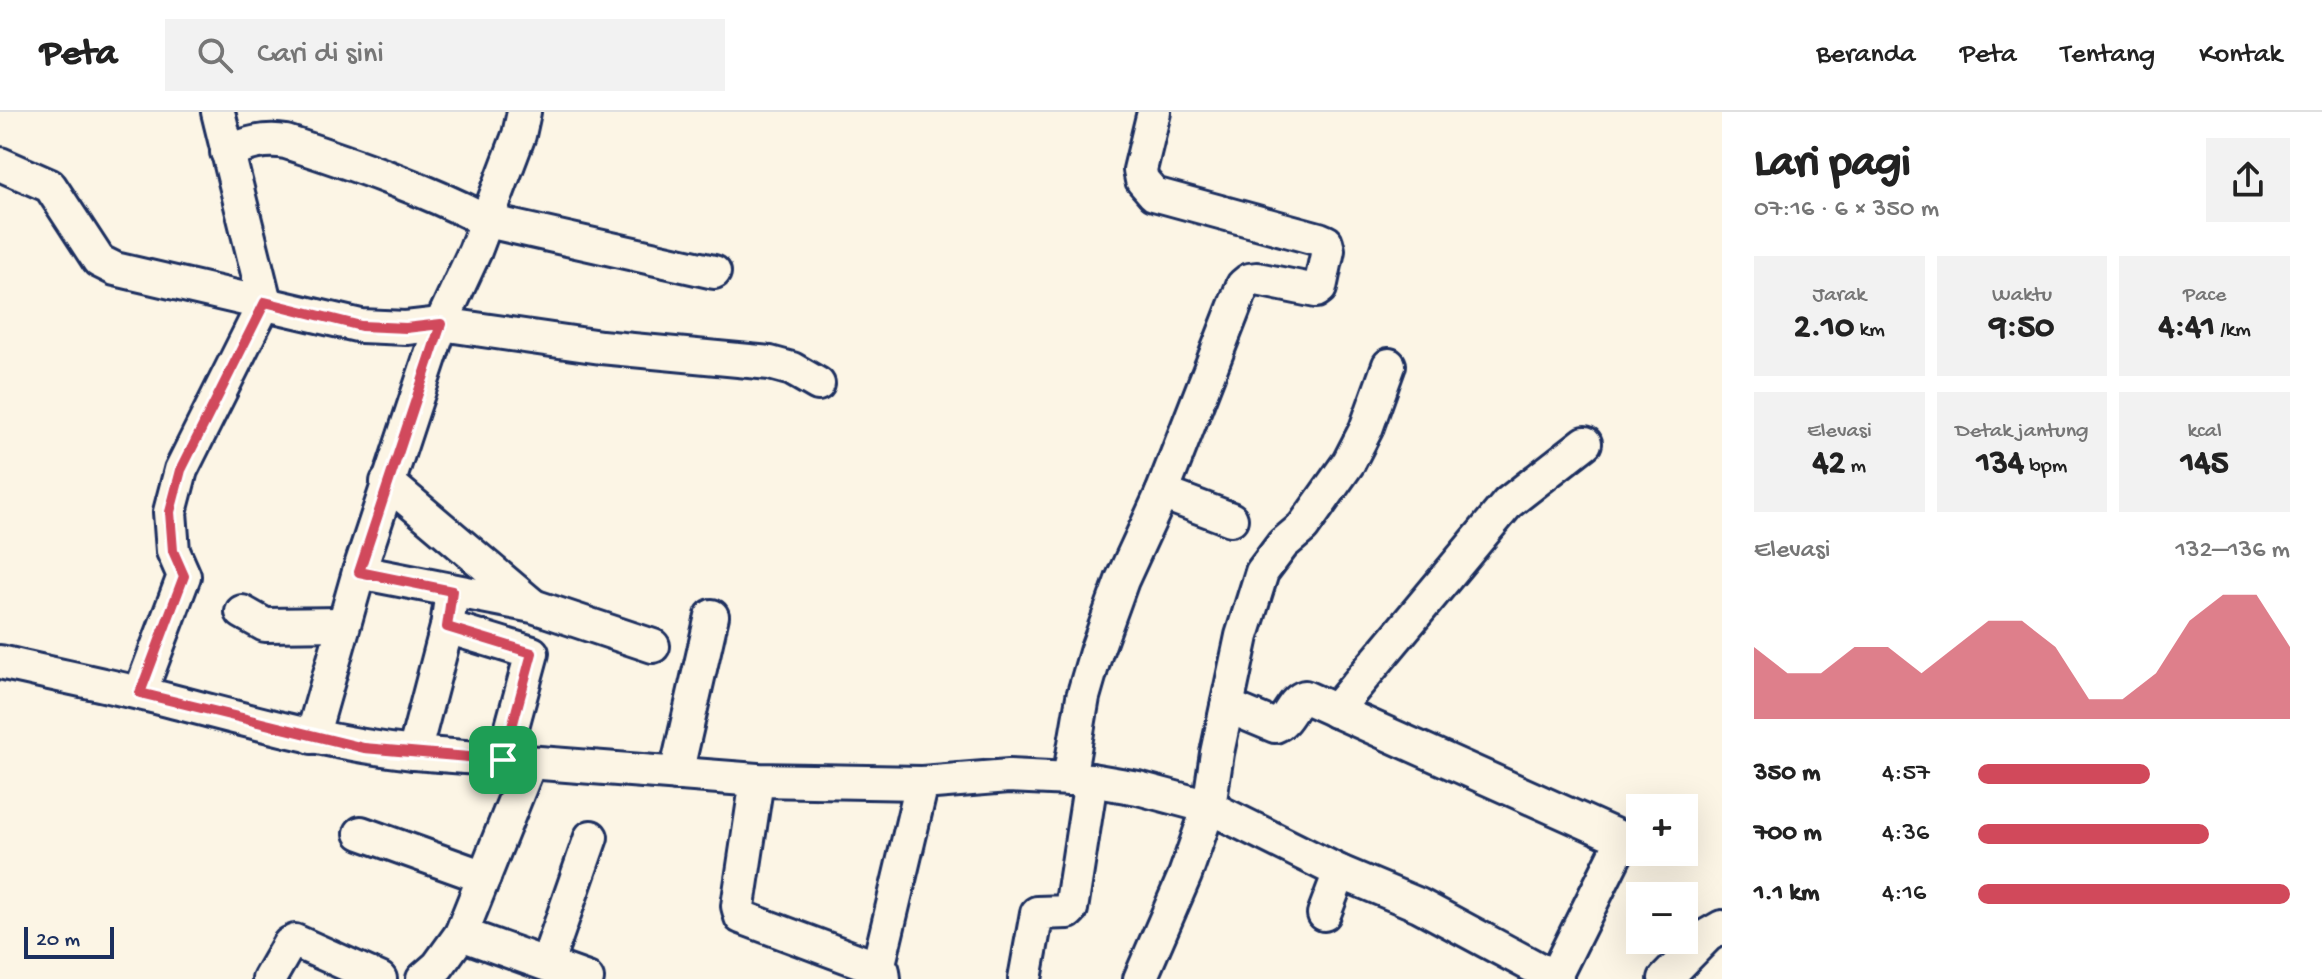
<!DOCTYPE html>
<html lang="id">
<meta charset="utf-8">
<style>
:root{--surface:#fff;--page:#f2f2f2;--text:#222;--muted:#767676;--line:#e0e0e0;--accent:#d1495b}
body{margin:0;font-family:"Gochi Hand",sans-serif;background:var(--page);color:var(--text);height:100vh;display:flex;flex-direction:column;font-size:30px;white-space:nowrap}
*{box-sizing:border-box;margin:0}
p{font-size:26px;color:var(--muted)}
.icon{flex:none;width:44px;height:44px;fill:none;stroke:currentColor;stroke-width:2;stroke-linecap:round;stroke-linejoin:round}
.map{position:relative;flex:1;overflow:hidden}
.sheet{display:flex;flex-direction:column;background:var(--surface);width:600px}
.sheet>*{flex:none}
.buttons{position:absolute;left:1626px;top:682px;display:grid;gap:16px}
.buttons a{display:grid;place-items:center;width:72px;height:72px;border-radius:0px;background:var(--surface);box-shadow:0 8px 32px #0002;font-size:40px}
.scale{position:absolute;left:24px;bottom:20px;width:90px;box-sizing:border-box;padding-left:8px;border:4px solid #1b2f5e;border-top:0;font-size:22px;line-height:28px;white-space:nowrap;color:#1b2f5e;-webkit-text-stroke:6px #fcf5e5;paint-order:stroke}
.pin{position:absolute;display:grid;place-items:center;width:68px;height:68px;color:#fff;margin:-34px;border-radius:16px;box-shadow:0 4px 12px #0006}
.round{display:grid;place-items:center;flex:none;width:84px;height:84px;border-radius:0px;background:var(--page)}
.summary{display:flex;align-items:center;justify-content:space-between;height:136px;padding:0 32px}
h1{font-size:44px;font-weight:700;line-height:60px}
.stats{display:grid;grid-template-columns:repeat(3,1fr);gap:12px;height:136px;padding:8px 32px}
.stats div{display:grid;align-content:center;border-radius:0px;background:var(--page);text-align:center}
.stats b{font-size:34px;font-weight:700}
.stats small{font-size:22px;font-weight:400}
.stats p{font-size:22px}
.chart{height:224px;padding:16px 32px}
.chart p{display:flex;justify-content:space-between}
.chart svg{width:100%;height:144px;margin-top:8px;fill:var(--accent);opacity:.7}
ul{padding:0 32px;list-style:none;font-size:26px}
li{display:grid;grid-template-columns:128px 96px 1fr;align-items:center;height:60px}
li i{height:20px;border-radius:10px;background:var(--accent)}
header{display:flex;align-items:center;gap:48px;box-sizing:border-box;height:112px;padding:0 40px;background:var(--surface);border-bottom:2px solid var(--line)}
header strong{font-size:38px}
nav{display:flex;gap:44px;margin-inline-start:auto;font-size:28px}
.search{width:560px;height:72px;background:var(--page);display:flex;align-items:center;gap:20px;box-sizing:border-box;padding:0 28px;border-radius:0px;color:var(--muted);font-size:30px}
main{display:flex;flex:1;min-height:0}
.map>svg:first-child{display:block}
</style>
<header>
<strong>Peta</strong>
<div class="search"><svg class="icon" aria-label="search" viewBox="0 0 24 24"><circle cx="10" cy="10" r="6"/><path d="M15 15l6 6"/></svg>Cari di sini</div>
<nav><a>Beranda</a><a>Peta</a><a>Tentang</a><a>Kontak</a></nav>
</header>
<main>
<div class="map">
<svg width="1722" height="867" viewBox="0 0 1722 867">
<rect width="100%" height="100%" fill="#fcf5e5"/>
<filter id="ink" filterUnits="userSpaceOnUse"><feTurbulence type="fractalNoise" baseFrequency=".0125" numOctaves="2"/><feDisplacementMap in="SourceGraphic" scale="16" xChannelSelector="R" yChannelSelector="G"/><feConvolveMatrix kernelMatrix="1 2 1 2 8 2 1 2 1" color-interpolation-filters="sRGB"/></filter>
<g filter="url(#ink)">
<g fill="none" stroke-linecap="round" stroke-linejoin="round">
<defs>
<g id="minor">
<path d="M218,0L265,190"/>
<path d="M227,40C247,32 264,26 286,30C354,52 423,76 487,109L714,160"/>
<path d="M0,52L50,74L99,149L115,157L361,214L406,216L441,212L601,235L770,251L792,257L818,272"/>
<path d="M387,370L531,492"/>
<path d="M1162,381L1231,407"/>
<path d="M359,460L533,494L653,534"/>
<path d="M452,479L447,515L532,541L503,648"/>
<path d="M242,500L265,513L343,512"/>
<path d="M0,550C56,563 112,574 168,588C250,609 330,632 414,641L757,668L922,671L1009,664L1091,668L1138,676L1209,695L1340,760L1419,793L1557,867"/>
<path d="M140,581L184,464L173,439L170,400L181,358L265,190"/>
<path d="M1227,594L1275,614C1289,609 1291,589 1305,585L1623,727L1554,866"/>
<path d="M1335,599L1508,391L1585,331"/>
<path d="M312,625L359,460L441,212L475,139L519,23L524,0"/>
<path d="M414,641L447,515"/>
<path d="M676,662L712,504"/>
<path d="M1069,667L1083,585L1096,540L1122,468L1162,381L1243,173L1249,168L1257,167L1316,179L1320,176L1328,138L1326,130L1319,127L1154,82L1142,68L1140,58L1154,0"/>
<path d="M757,668L738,794L741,805L878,856L883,859L884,867"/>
<path d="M361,721L484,765"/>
<path d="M1324,802L1340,760"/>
<path d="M461,822L587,867"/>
<path d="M547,851L591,725"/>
<path d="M878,856L922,671"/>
<path d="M269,867L289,832L295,829L380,867"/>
<path d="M423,867L438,854L461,822L530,650"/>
<path d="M1025,867L1037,801L1068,800L1071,797L1091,668"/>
<path d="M1140,867L1185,763L1209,695L1217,641L1242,524L1262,460L1283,432L1303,415L1349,350L1366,317L1389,253"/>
<path d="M1665,867L1708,823L1722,815"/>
</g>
</defs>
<use href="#minor" stroke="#1b2f5e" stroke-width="38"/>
<use href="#minor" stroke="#fcf5e5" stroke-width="32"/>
</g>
</g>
<g fill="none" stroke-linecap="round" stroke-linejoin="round" filter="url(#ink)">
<defs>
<path id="route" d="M265,190L361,214L406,216L441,212L359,460L452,479L447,515L532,541L503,648L364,636L140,581L184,464L173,439L170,400L181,358Z"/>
</defs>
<use href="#route" stroke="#fff" stroke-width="16"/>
<use href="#route" stroke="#d1495b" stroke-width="10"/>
</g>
</svg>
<div class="buttons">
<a>+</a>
<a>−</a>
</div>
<div class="scale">20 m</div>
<div class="pin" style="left:503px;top:648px;background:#1e9e55"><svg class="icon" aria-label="arrive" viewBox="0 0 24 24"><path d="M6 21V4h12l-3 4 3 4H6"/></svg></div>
</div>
<section class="sheet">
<div class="summary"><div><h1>Lari pagi</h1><p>07:16 · 6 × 350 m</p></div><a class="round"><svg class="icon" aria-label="share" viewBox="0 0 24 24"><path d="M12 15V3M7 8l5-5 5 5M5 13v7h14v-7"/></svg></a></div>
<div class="stats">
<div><p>Jarak</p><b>2.10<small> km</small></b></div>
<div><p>Waktu</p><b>9:50</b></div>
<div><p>Pace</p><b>4:41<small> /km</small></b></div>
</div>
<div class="stats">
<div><p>Elevasi</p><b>42<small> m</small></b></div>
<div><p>Detak jantung</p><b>134<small> bpm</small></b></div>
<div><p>kcal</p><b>145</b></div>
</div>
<div class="chart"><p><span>Elevasi</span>132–136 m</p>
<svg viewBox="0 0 160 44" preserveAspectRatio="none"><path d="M0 44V22L10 30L20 30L30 22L40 22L50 30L60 22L70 14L80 14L90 22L100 38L110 38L120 30L130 14L140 6L150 6L160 22V44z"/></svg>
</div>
<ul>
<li><b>350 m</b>4:57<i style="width:55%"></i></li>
<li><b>700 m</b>4:36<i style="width:74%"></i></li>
<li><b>1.1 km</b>4:16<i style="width:100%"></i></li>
</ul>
</section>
</main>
